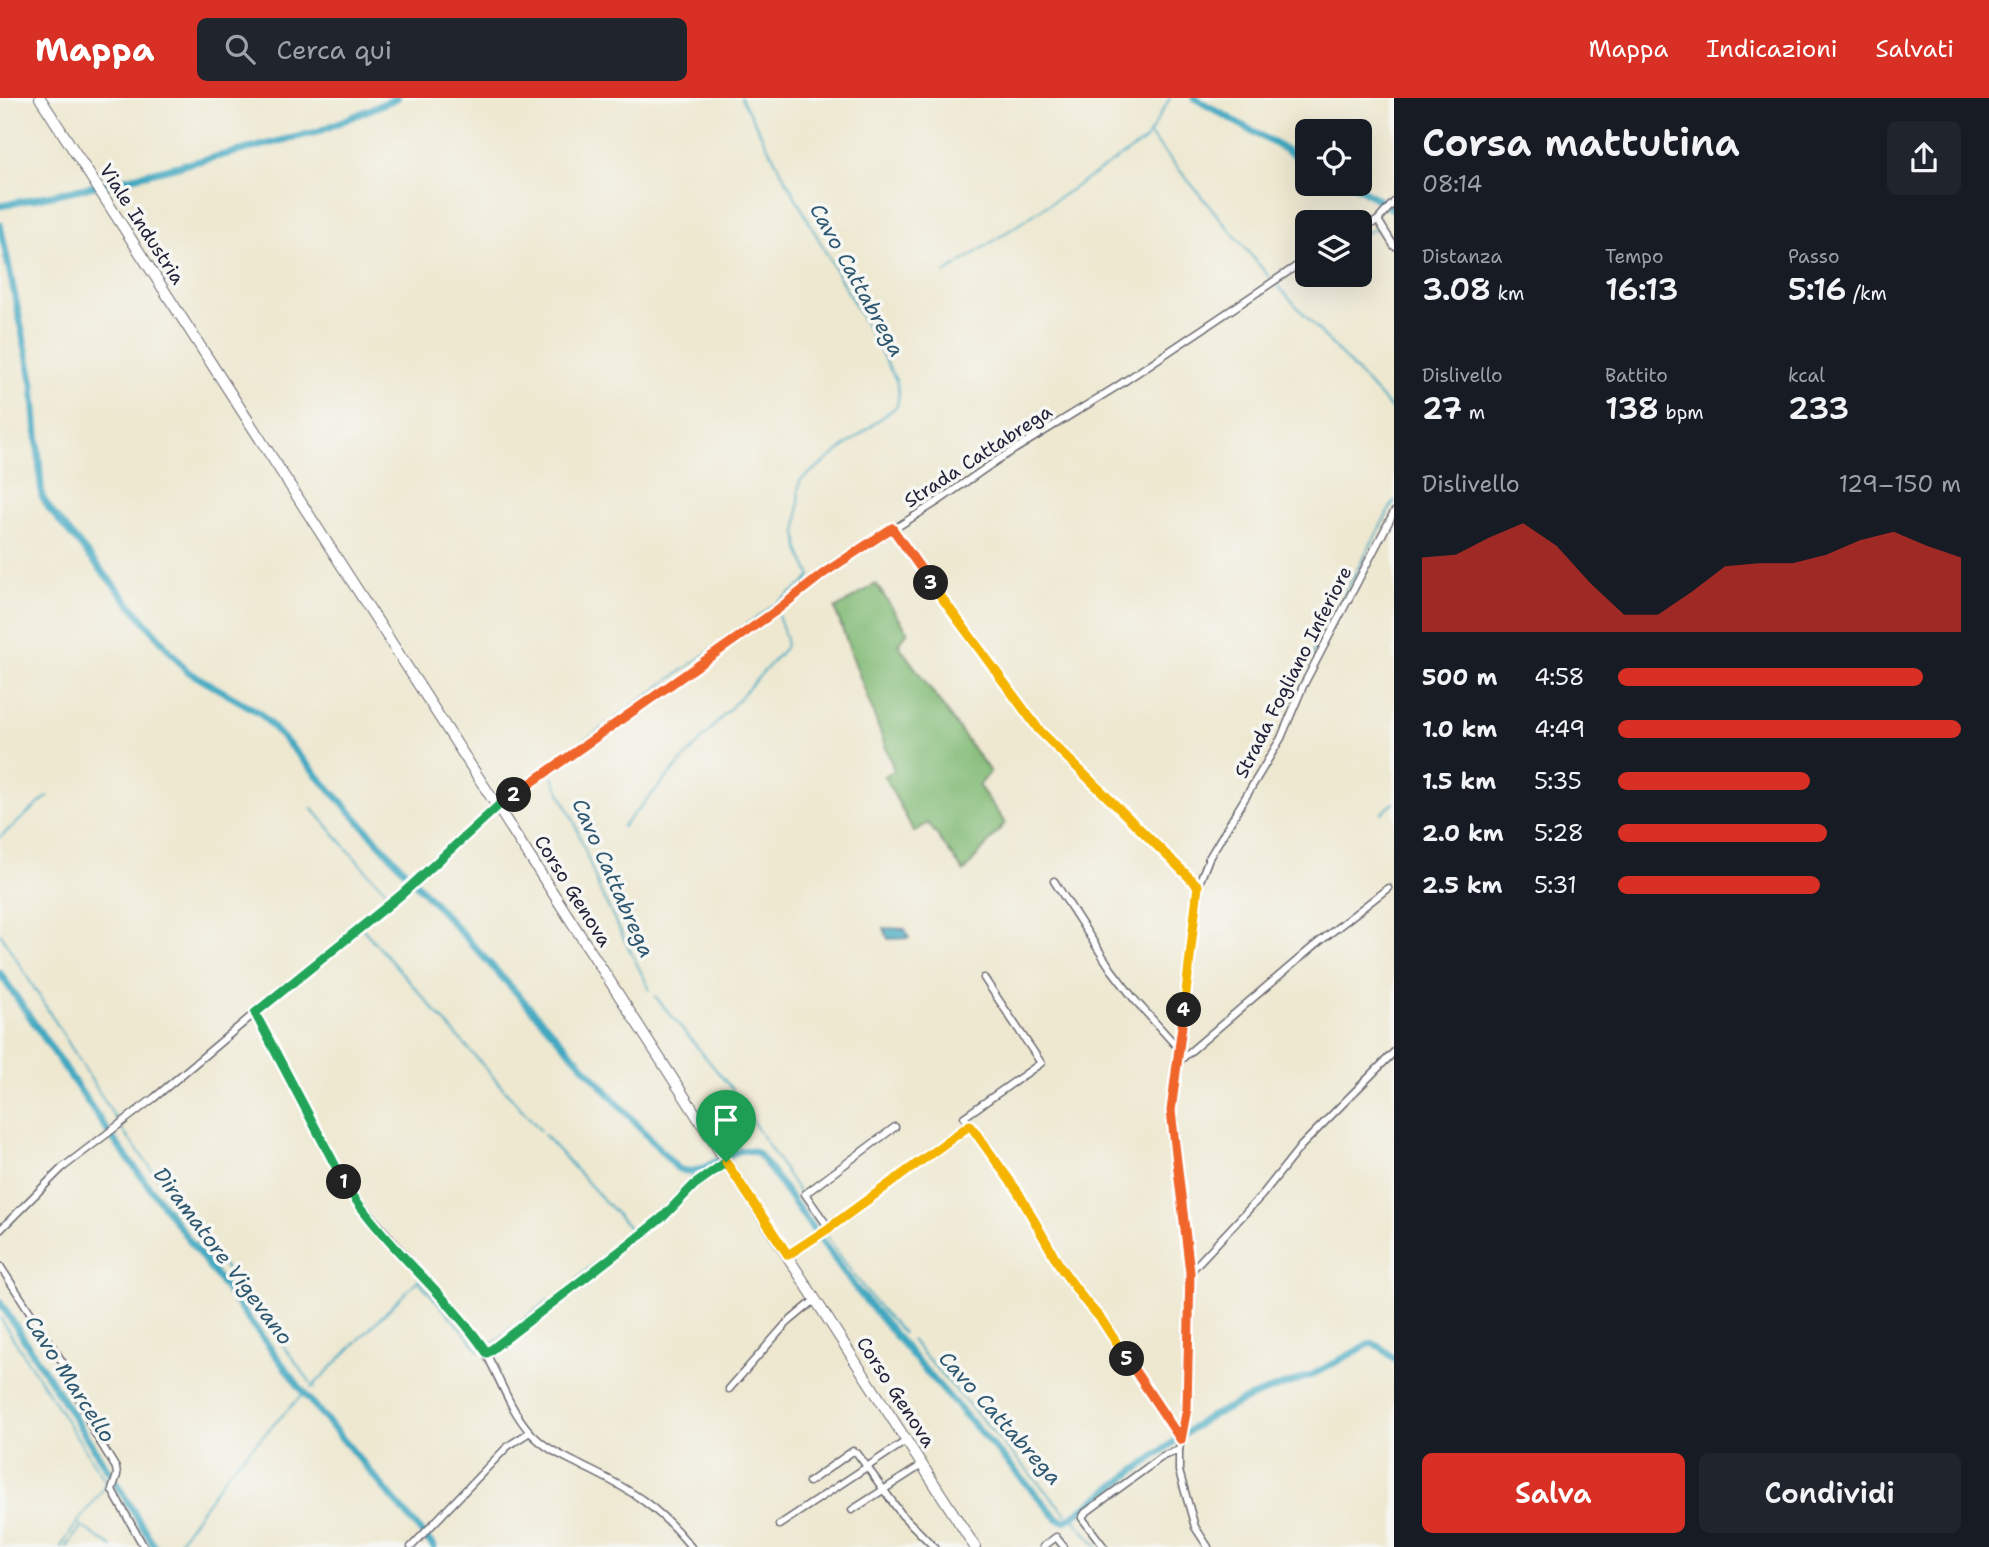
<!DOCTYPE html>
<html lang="it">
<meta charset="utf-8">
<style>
:root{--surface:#171b24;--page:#20242c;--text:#f1f3f6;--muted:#9ea1a6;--accent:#d93025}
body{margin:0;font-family:"Shantell Sans",sans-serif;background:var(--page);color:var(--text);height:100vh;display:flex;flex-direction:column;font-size:26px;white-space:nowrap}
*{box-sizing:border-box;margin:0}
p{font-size:23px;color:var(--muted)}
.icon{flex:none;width:38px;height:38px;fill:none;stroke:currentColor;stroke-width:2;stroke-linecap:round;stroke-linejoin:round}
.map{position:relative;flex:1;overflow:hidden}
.sheet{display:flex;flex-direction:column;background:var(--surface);width:595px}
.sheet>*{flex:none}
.buttons{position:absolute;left:1295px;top:21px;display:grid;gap:14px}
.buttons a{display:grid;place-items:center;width:77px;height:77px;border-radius:10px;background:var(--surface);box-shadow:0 7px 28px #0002;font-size:35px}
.pin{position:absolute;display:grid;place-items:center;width:60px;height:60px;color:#fff;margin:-72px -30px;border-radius:50% 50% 50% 0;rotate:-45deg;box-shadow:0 0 7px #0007}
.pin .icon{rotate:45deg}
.km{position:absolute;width:35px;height:35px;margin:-18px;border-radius:50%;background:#222;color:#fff;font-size:19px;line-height:35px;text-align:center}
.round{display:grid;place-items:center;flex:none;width:74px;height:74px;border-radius:10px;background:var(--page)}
.summary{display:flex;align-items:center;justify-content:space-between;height:119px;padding:0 28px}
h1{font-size:38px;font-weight:600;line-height:52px}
.figures{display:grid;grid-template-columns:repeat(3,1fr);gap:10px;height:119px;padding:7px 28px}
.figures div{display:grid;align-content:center}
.figures b{font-size:30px;font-weight:600}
.figures small{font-size:19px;font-weight:400}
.figures p{font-size:19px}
.chart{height:196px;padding:14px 28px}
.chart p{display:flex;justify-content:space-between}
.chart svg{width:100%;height:126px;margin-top:7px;fill:var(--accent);opacity:.7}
.primary-button{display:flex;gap:14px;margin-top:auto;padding:14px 28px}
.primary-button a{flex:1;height:80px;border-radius:10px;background:var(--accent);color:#fff;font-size:28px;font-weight:600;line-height:80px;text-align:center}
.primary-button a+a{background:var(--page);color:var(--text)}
ul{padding:0 28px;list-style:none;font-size:23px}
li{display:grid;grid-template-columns:112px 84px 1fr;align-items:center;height:52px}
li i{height:18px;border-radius:9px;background:var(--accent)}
header{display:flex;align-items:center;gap:42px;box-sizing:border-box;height:98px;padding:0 35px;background:var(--accent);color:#fff}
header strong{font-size:33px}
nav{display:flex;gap:38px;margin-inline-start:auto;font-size:24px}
.search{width:490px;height:63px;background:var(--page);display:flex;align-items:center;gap:18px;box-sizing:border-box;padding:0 24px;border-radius:10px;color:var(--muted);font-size:26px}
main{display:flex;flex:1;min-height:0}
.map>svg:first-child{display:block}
</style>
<header>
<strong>Mappa</strong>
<div class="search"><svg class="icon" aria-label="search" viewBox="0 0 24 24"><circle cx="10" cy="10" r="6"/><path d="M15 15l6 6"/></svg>Cerca qui</div>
<nav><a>Mappa</a><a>Indicazioni</a><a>Salvati</a></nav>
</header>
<main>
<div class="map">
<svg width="1394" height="1449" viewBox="0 0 1394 1449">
<rect width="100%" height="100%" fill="#f6f6f2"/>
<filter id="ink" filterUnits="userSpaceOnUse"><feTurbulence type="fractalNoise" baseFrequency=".0143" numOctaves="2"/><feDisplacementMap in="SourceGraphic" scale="14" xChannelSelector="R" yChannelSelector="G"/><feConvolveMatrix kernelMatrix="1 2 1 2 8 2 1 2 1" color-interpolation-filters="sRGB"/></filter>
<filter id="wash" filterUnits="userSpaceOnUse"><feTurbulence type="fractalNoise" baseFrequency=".00686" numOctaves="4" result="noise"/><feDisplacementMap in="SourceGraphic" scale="28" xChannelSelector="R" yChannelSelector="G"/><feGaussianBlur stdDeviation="1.57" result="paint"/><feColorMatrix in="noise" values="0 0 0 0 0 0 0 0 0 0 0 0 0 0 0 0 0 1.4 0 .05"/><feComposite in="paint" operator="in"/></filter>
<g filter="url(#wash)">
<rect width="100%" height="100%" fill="#eee8d0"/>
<path fill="#84bc78" stroke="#536f5a" stroke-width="2" d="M876,486L908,534L898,546L990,674L979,688L1005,725L964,774L928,725L914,734L884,678L894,672L835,511Z"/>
<path fill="#41a8c1" stroke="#32657e" stroke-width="2" d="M884,830L905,831L909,840L888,841Z"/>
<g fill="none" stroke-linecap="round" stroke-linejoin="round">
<g stroke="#41a8c1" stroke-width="2">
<path d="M1150,37L1271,181"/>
<path d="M1360,138L1374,131L1383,132"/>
<path d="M1296,172L1307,166"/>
<path d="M945,175L1146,42L1170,0"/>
<path d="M1276,186L1394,314"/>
<path d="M1296,587L1394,403"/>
<path d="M547,669L805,485L811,478L799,452L797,433L799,403L798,392L800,383L897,308L899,295L896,282L741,0"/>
<path d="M552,678L574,723L600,793L650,892"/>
<path d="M312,710L368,775L392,798L357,825"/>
<path d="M1382,715L1394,705"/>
<path d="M622,729L785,550L786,541L778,517"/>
<path d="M0,739L48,698"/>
<path d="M363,831L540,1032"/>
<path d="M0,835L117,1023"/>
<path d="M655,898L731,990L822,1130"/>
<path d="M121,1030L311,1285"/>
<path d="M544,1037L633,1134"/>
<path d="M827,1138C850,1172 873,1206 903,1235"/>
<path d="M577,1180L672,1104L696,1073"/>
<path d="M0,1220L106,1384L101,1394L77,1425"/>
<path d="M911,1242L1067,1417"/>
<path d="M489,1248L548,1202"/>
<path d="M311,1290L418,1182L481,1254"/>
<path d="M315,1290V1291"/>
<path d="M307,1299L309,1297"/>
<path d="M1073,1421L1098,1449"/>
<path d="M61,1449L77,1425L112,1449"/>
<path d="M67,1449L81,1429"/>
<path d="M175,1449L228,1374L301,1298"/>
</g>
<g stroke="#41a8c1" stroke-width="7">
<path d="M1194,0L1307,64"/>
<path d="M1353,86L1394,112"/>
<path d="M0,108L109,85L317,34L397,0"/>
<path d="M0,126L33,286L42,399L51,413L187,573L260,615L677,1070C705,1086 730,1039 759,1056L857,1192L917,1263L1057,1420L1063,1423L1068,1422L1205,1321L1251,1299L1312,1277L1371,1245L1381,1249L1394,1261"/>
<path d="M0,875L111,1038L307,1299L434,1449"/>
<path d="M0,1204L111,1377"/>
<path d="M116,1385L155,1449"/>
</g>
</g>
</g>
<g filter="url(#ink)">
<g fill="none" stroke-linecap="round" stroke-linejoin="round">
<defs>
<g id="minor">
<path d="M1378,122L1394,148"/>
<path d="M1360,133L1378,122L1394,104"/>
<path d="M892,430L1039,632L1198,788"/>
<path d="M1054,783L1111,871L1134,901L1179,951"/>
<path d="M984,880L1041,965L964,1019C982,1044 1001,1068 1018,1094C1045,1137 1066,1183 1101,1221L1181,1342"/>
<path d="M255,915L350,1094L477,1240C497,1270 506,1307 530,1334C545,1351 565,1359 584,1369C630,1391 659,1409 691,1449"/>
<path d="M1178,964L1314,848L1388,790"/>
<path d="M829,1130L805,1096L895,1029"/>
<path d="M0,1132L62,1070L154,1000L255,915L401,797L498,708L553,671L777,512L824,475L937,404L996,363L1116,289L1307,161"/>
<path d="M788,1157L829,1130L970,1027"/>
<path d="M0,1168L63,1265L94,1334L116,1370L117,1377L112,1392L144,1449"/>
<path d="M1190,1174L1262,1097L1301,1048L1394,954"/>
<path d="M487,1255L638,1140L664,1118L694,1087L726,1064"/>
<path d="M729,1291L786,1226L816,1201"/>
<path d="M809,1384L853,1353L857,1355L902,1417L934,1449"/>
<path d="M852,1412L922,1367"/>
<path d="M779,1427L906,1343"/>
<path d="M411,1449L508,1348L530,1334"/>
<path d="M1043,1449L1056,1439L1064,1449"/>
<path d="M1104,1449L1082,1420L1085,1415L1163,1358L1179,1352"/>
<path d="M1208,1449L1195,1429L1179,1373V1352L1187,1310L1190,1174L1171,1013L1198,788L1209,760L1281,640L1303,588L1394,414"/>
</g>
<path id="secondary" d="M40,0L975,1449"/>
</defs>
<use href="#minor" stroke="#69676f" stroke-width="9"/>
<use href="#secondary" stroke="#69676f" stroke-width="12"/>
<use href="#minor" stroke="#fff" stroke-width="6"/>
<use href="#secondary" stroke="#fff" stroke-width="10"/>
</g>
</g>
<g fill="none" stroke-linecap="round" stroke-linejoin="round" filter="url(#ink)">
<defs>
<path id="split-1" d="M344,1084C383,1148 446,1194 487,1255L638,1139L664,1118L694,1087L726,1064"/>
<path id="split-2" d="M344,1084L255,915L401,797L498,708L514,697"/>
<path id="split-3" d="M514,697L777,512L824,475L892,430L931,485"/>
<path id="split-4" d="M931,485L1039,632L1198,788L1184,912"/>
<path id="split-5" d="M1127,1261L1181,1342L1187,1310L1190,1174L1171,1013L1184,912"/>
<path id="split-6" d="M726,1064L788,1157L829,1130L970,1027L1018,1094L1061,1170L1085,1203L1101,1221L1127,1261"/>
</defs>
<use href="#split-1" stroke="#fff" stroke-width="14"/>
<use href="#split-2" stroke="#fff" stroke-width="14"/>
<use href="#split-3" stroke="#fff" stroke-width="14"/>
<use href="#split-4" stroke="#fff" stroke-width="14"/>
<use href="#split-5" stroke="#fff" stroke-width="14"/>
<use href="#split-6" stroke="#fff" stroke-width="14"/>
<use href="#split-1" stroke="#22a559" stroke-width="9"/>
<use href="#split-2" stroke="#22a559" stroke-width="9"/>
<use href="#split-3" stroke="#f0652b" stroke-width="9"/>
<use href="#split-4" stroke="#f5b400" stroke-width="9"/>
<use href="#split-5" stroke="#f0652b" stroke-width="9"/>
<use href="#split-6" stroke="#f5b400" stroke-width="9"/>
</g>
<g text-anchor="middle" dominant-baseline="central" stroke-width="7" stroke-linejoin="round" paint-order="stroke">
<g font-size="19" fill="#22223b" stroke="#f6f6f2">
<text transform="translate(142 126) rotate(57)">Viale Industria</text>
<text transform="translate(978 358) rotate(-33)">Strada Cattabrega</text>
<text transform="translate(1293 574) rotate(-63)">Strada Fogliano Inferiore</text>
<text transform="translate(573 793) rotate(58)">Corso Genova</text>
<text transform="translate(896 1294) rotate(57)">Corso Genova</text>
</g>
<g font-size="21" font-style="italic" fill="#2e5871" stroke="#f6f6f2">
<text transform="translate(857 182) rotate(61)">Cavo Cattabrega</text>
<text transform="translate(613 780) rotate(66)">Cavo Cattabrega</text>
<text transform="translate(223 1158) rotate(53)">Diramatore Vigevano</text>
<text transform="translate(70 1281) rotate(57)">Cavo Marcello</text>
<text transform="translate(1000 1320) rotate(48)">Cavo Cattabrega</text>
</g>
</g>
</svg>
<div class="buttons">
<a><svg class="icon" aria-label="locate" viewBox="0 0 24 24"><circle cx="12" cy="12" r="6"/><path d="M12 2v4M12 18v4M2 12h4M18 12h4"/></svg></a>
<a><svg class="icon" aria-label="layers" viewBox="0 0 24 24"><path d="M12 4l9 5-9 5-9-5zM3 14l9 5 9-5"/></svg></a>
</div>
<div class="pin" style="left:726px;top:1064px;background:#1e9e55"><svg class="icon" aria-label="arrive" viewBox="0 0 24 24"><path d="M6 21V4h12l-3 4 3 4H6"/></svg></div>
<b class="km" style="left:344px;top:1084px">1</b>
<b class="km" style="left:514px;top:697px">2</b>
<b class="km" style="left:931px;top:485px">3</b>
<b class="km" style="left:1184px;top:912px">4</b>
<b class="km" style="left:1127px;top:1261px">5</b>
</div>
<section class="sheet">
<div class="summary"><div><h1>Corsa mattutina</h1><p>08:14</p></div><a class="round"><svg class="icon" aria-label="share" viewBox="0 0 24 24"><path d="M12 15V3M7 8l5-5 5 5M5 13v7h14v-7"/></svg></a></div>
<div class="figures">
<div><p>Distanza</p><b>3.08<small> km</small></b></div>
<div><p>Tempo</p><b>16:13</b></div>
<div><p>Passo</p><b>5:16<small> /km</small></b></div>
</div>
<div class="figures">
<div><p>Dislivello</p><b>27<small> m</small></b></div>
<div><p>Battito</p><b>138<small> bpm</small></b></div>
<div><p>kcal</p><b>233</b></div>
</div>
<div class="chart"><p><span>Dislivello</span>129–150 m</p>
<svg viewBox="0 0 160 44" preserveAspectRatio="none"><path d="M0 44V18L10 17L20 11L30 6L40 14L50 27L60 38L70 38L80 30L90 21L100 20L110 20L120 17L130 12L140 9L150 14L160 18V44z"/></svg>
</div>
<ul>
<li><b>500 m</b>4:58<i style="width:89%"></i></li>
<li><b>1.0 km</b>4:49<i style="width:100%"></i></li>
<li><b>1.5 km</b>5:35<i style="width:56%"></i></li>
<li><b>2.0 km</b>5:28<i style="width:61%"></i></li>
<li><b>2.5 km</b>5:31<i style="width:59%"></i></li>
</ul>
<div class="primary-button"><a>Salva</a><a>Condividi</a></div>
</section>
</main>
